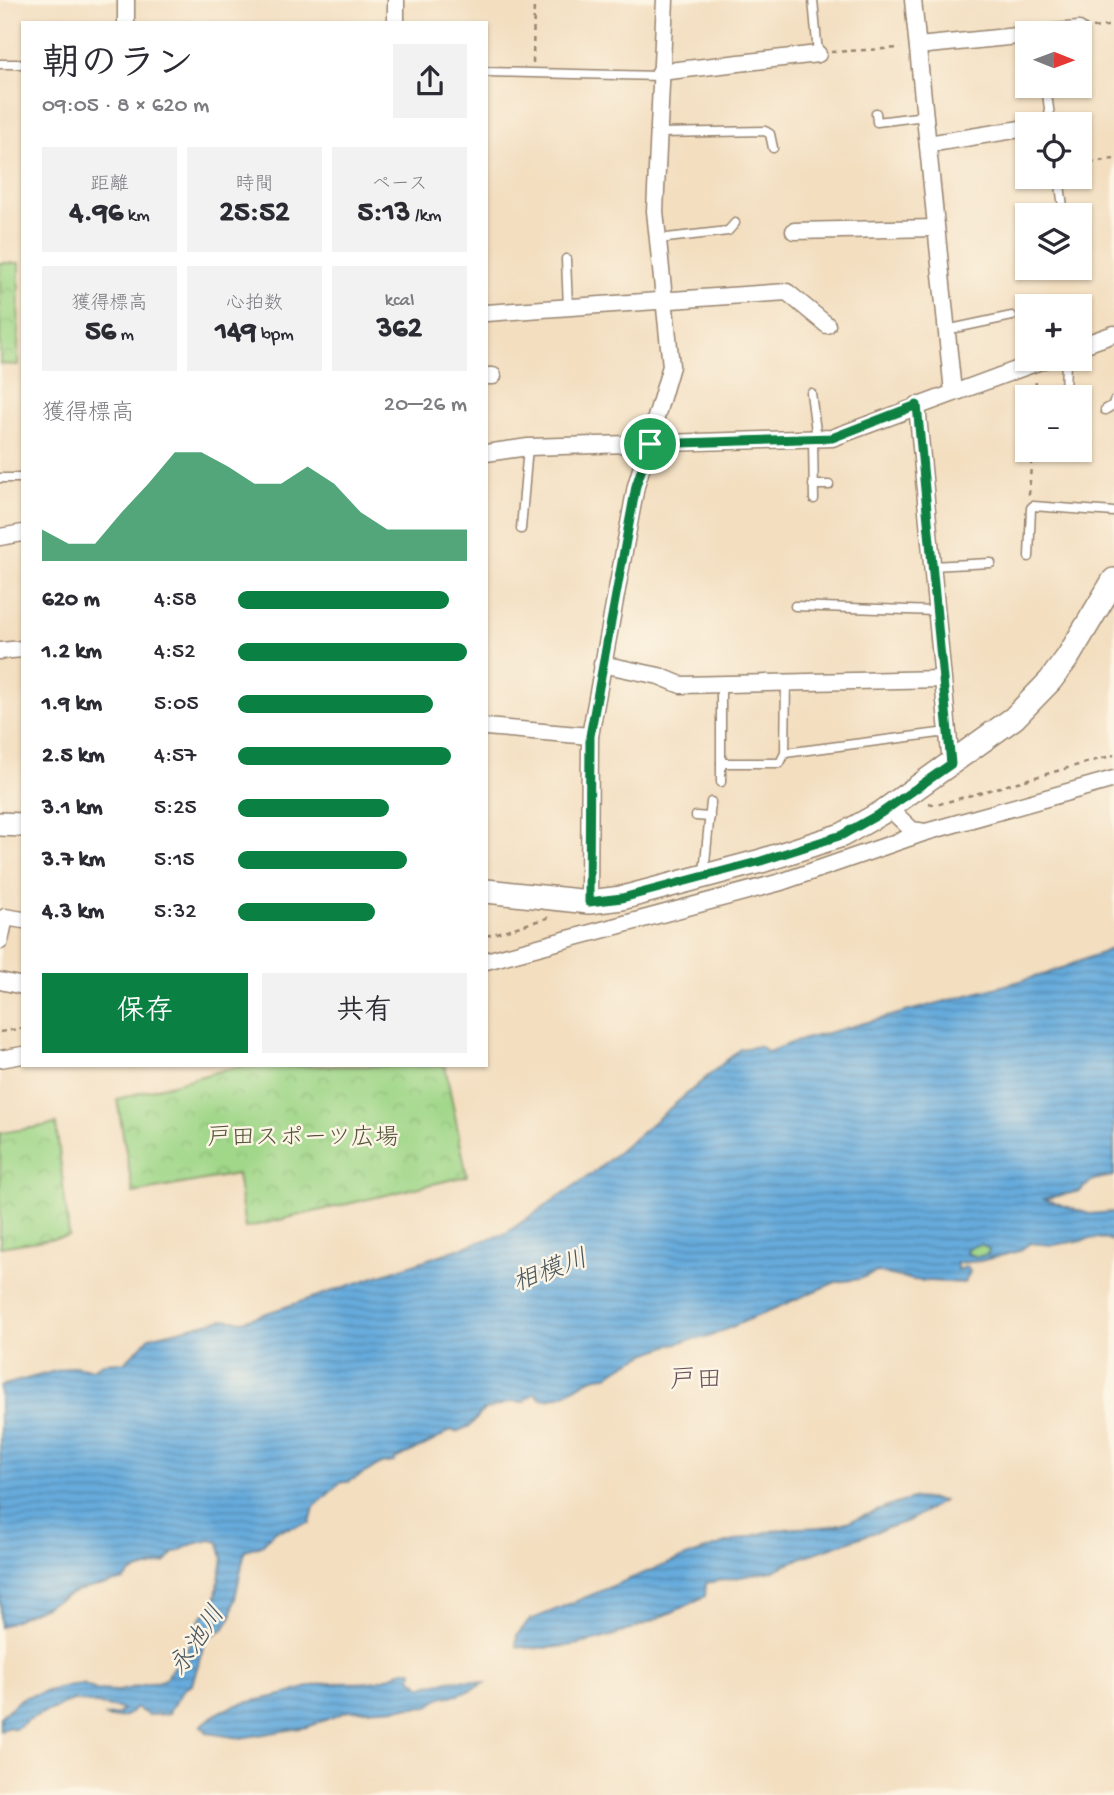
<!DOCTYPE html>
<html lang="ja">
<meta charset="utf-8">
<style>
:root{--surface:#fff;--page:#f2f2f3;--text:#2b2b33;--muted:#7c7c81;--accent:#0b8043}
body{margin:0;font-family:"Gochi Hand","Klee One",sans-serif;background:var(--page);color:var(--text);height:100vh;display:flex;flex-direction:column;font-size:26px;white-space:nowrap}
*{box-sizing:border-box;margin:0}
p{font-size:23px;color:var(--muted)}
.icon{flex:none;width:38px;height:38px;fill:none;stroke:currentColor;stroke-width:2;stroke-linecap:round;stroke-linejoin:round}
.map{position:relative;flex:1;overflow:hidden}
.drawer{position:absolute;left:21px;top:21px;width:467px;height:1046px;display:flex;flex-direction:column;background:var(--surface);border-radius:0px;box-shadow:0 2px 5px #0004}
.drawer>*{flex:none}
.needle{width:46px;rotate:91deg}
.tools{position:absolute;left:1015px;top:21px;display:grid;gap:14px}
.tools a{display:grid;place-items:center;width:77px;height:77px;border-radius:0px;background:var(--surface);box-shadow:0 2px 5px #0004;font-size:35px}
.pin{position:absolute;display:grid;place-items:center;width:60px;height:60px;color:#fff;margin:-30px;border:4px solid #fff;border-radius:50%;box-shadow:0 2px 7px #0007}
.round{display:grid;place-items:center;flex:none;width:74px;height:74px;border-radius:0px;background:var(--page)}
.summary{display:flex;align-items:center;justify-content:space-between;height:119px;padding:0 21px}
h1{font-size:38px;font-weight:800;line-height:52px}
.stats{display:grid;grid-template-columns:repeat(3,1fr);gap:10px;height:119px;padding:7px 21px}
.stats div{display:grid;align-content:center;border-radius:0px;background:var(--page);text-align:center}
.stats b{font-size:30px;font-weight:800}
.stats small{font-size:19px;font-weight:400}
.stats p{font-size:19px}
.chart{height:196px;padding:14px 21px}
.chart p{display:flex;justify-content:space-between}
.chart svg{width:100%;height:126px;margin-top:7px;fill:var(--accent);opacity:.7}
.cta{display:flex;gap:14px;margin-top:auto;padding:14px 21px}
.cta a{flex:1;height:80px;border-radius:0px;background:var(--accent);color:#fff;font-size:28px;font-weight:800;line-height:80px;text-align:center}
.cta a+a{background:var(--page);color:var(--text)}
ul{padding:0 21px;list-style:none;font-size:23px}
li{display:grid;grid-template-columns:112px 84px 1fr;align-items:center;height:52px}
li i{height:18px;border-radius:9px;background:var(--accent)}
.map>svg:first-child{display:block}
</style>
<div class="map">
<svg width="1114" height="1795" viewBox="0 0 1114 1795">
<defs>
<pattern id="grass-tufts" width="24" height="20" patternUnits="userSpaceOnUse" patternTransform="scale(1.75)"><rect width="24" height="20" fill="#a0d789"/><path d="M3 7l-1-3M5 7V3M7 7l1-3M15 17l-1-3M17 17v-4M19 17l1-3" fill="none" stroke="#8bb976"/></pattern>
<pattern id="park-crowns" width="20" height="18" patternUnits="userSpaceOnUse" patternTransform="scale(1.75)"><rect width="20" height="18" fill="#a0d789"/><path d="M2 6a3 3 0 1 1 6 0M12 15a3 3 0 1 1 6 0" fill="none" stroke="#8bb976"/></pattern>
<pattern id="water-rules" width="6" height="5" patternUnits="userSpaceOnUse" patternTransform="scale(1.75)"><rect width="6" height="5" fill="#66abdc"/><path d="M0 2.5h6" fill="none" stroke="#558bb2"/></pattern>
</defs>
<rect width="100%" height="100%" fill="#fcf5e5"/>
<filter id="ink" filterUnits="userSpaceOnUse"><feTurbulence type="fractalNoise" baseFrequency=".0143" numOctaves="2"/><feDisplacementMap in="SourceGraphic" scale="14" xChannelSelector="R" yChannelSelector="G"/><feConvolveMatrix kernelMatrix="1 2 1 2 8 2 1 2 1" color-interpolation-filters="sRGB"/></filter>
<filter id="wash" filterUnits="userSpaceOnUse"><feTurbulence type="fractalNoise" baseFrequency=".00686" numOctaves="4" result="noise"/><feDisplacementMap in="SourceGraphic" scale="28" xChannelSelector="R" yChannelSelector="G"/><feGaussianBlur stdDeviation="1.57" result="paint"/><feColorMatrix in="noise" values="0 0 0 0 0 0 0 0 0 0 0 0 0 0 0 0 0 1.4 0 .05"/><feComposite in="paint" operator="in"/></filter>
<g filter="url(#wash)">
<rect width="100%" height="100%" fill="#f3dec0"/>
<path fill="url(#grass-tufts)" stroke="#6e8054" stroke-width="2" d="M981,1244L989,1249L988,1254L978,1257L966,1253L967,1248Z"/>
<g fill="url(#park-crowns)" stroke="#6e8054" stroke-width="2">
<path d="M0,263H19L18,365L0,364Z"/>
<path d="M239,1066H445L467,1176L245,1228L237,1174L133,1193L117,1099Z"/>
<path d="M56,1124L69,1236L0,1247V1133Z"/>
</g>
<g fill="url(#water-rules)" stroke="#506a7d" stroke-width="2" fill-rule="evenodd">
<path d="M1114,948V1176L1093,1180L1080,1191L1044,1199L1089,1214L1114,1212V1241L1098,1238L1053,1245L1030,1243L1019,1251L980,1261L957,1263V1270L967,1267L970,1272L964,1283L913,1280L877,1272L859,1279L836,1282L706,1338C679,1339 629,1358 608,1376C580,1375 574,1399 541,1399L535,1393L523,1402H511L484,1410L470,1426L456,1432L450,1430C442,1439 408,1453 395,1459L394,1462L381,1464L348,1482H341L314,1507L310,1523L275,1531L262,1545L245,1550L231,1618L225,1628L206,1639L192,1684L184,1689C180,1697 171,1705 169,1714L148,1715L136,1708C128,1717 115,1721 104,1716L118,1715L122,1709L74,1700L31,1718L15,1729L9,1727L0,1731V1717L22,1698L66,1686L82,1684L96,1690L119,1691L164,1680L189,1645L201,1617L214,1605L223,1559L219,1542L211,1540L193,1544L174,1553L165,1563L133,1572L124,1580L77,1591L0,1627V1386L74,1366L92,1369L103,1363L125,1362L150,1337L223,1319L243,1321L506,1233L597,1170L740,1049L759,1046L768,1052L794,1042L1046,974ZM981,1244L989,1249L988,1254L978,1257L966,1253L967,1248Z"/>
<path d="M917,1498L943,1501L910,1520L800,1558L773,1571L706,1583L705,1596C650,1624 579,1656 516,1646L517,1635L530,1620C609,1589 684,1552 767,1532C788,1526 810,1529 831,1526C862,1520 887,1504 917,1498Z"/>
<path d="M403,1670H412L411,1678L422,1687C445,1680 461,1678 485,1683L459,1695L442,1697L429,1706L348,1711L307,1727L240,1738L208,1733L201,1726C225,1702 255,1702 286,1694C300,1690 314,1684 329,1683C356,1682 379,1686 403,1670Z"/>
</g>
</g>
<g filter="url(#ink)">
<g fill="none" stroke-linecap="round" stroke-linejoin="round">
<defs>
<g id="lane">
<path d="M813,0L818,54"/>
<path d="M0,64H23"/>
<path d="M486,72L660,76"/>
<path d="M1046,86L1051,124"/>
<path d="M876,113L877,122L925,116"/>
<path d="M659,133L765,131L770,134L773,148"/>
<path d="M1059,177L1064,215"/>
<path d="M658,239L728,231L735,223"/>
<path d="M566,259L568,308"/>
<path d="M946,330L1012,316"/>
<path d="M811,393L817,439"/>
<path d="M1065,397L1066,359"/>
<path d="M1105,410L1113,405L1114,401"/>
<path d="M813,440L814,499"/>
<path d="M0,478H23"/>
<path d="M813,485H829"/>
<path d="M521,529L528,447"/>
<path d="M1029,557L1031,508L1033,506L1114,512"/>
<path d="M931,566L991,563"/>
<path d="M795,606L935,611"/>
<path d="M721,684V763H780L785,753L786,682"/>
<path d="M785,753L947,732"/>
<path d="M721,782V763"/>
<path d="M696,816L710,817"/>
<path d="M704,873L711,802"/>
</g>
<g id="street">
<path d="M913,0L953,392"/>
<path d="M126,23V0"/>
<path d="M396,23V0"/>
<path d="M1043,33L1079,30"/>
<path d="M918,46L1027,35"/>
<path d="M660,72L818,54"/>
<path d="M928,144L1027,128"/>
<path d="M794,231L936,228"/>
<path d="M486,313L787,292L827,325"/>
<path d="M1080,346L1114,334"/>
<path d="M486,376H493"/>
<path d="M917,405L951,764"/>
<path d="M486,453L528,447L832,438L1046,359"/>
<path d="M0,537L23,533"/>
<path d="M0,651L23,649"/>
<path d="M602,664L659,676L681,685L942,679"/>
<path d="M486,727L590,736"/>
<path d="M888,807L912,830L925,832"/>
<path d="M589,902L590,736L636,486L671,366L655,211L665,0"/>
<path d="M0,941L5,917L23,920"/>
<path d="M486,961L781,882L926,832L1114,779"/>
<path d="M0,981L23,986"/>
<path d="M0,1059L23,1055"/>
</g>
<g id="secondary">
<path d="M0,824L23,825"/>
<path d="M486,891L589,902L622,898L761,861L842,835L881,813L1014,718L1050,681L1068,657L1114,580"/>
</g>
</defs>
<use href="#lane" stroke="#97846f" stroke-width="11"/>
<use href="#street" stroke="#97846f" stroke-width="19"/>
<use href="#secondary" stroke="#97846f" stroke-width="26"/>
<g stroke="#97846f" stroke-width="2.5" stroke-dasharray="5 5" stroke-linecap="butt">
<path d="M1093,28L1114,25"/>
<path d="M831,52L901,48"/>
<path d="M533,63L534,0"/>
<path d="M1080,164L1114,159"/>
<path d="M1027,172V171"/>
<path d="M1035,397L1036,379"/>
<path d="M1029,495L1032,450"/>
<path d="M929,803L936,805L1114,755"/>
<path d="M486,936L551,917"/>
<path d="M0,1032L23,1028"/>
</g>
<use href="#lane" stroke="#fff" stroke-width="8"/>
<use href="#street" stroke="#fff" stroke-width="16"/>
<use href="#secondary" stroke="#fff" stroke-width="23"/>
</g>
</g>
<g fill="none" stroke-linecap="round" stroke-linejoin="round" filter="url(#ink)">
<defs>
<path id="route" d="M917,405L951,764L881,813L842,835L761,861L622,898L589,902L590,736L636,486L650,444L832,438Z"/>
</defs>
<use href="#route" stroke="#fff" stroke-width="14"/>
<use href="#route" stroke="#0b8043" stroke-width="9"/>
</g>
<g text-anchor="middle" dominant-baseline="central" stroke-width="5" stroke-linejoin="round" paint-order="stroke">
<g font-size="24" fill="#545539" stroke="#fcf5e5">
<text x="303" y="1139">戸田スポーツ広場</text>
</g>
<g font-size="26" font-style="italic" fill="#4a5760" stroke="#fcf5e5">
<text transform="translate(551 1273) rotate(-20)">相模川</text>
<text transform="translate(199 1642) rotate(-56)">永池川</text>
</g>
<g font-size="26" fill="#6c535d" stroke="#fcf5e5">
<text x="696" y="1382">戸田</text>
</g>
</g>
</svg>
<div class="tools">
<a><svg class="needle" viewBox="-14 -14 28 28"><path d="M0-13l5 13h-10z" fill="#e53935"/><path d="M0 13l5-13h-10z" fill="#7c7c81"/></svg></a>
<a><svg class="icon" aria-label="locate" viewBox="0 0 24 24"><circle cx="12" cy="12" r="6"/><path d="M12 2v4M12 18v4M2 12h4M18 12h4"/></svg></a>
<a><svg class="icon" aria-label="layers" viewBox="0 0 24 24"><path d="M12 4l9 5-9 5-9-5zM3 14l9 5 9-5"/></svg></a>
<a>+</a>
<a>−</a>
</div>
<div class="pin" style="left:650px;top:444px;background:#1e9e55"><svg class="icon" aria-label="arrive" viewBox="0 0 24 24"><path d="M6 21V4h12l-3 4 3 4H6"/></svg></div>
<section class="drawer">
<div class="summary"><div><h1>朝のラン</h1><p>09:05 · 8 × 620 m</p></div><a class="round"><svg class="icon" aria-label="share" viewBox="0 0 24 24"><path d="M12 15V3M7 8l5-5 5 5M5 13v7h14v-7"/></svg></a></div>
<div class="stats">
<div><p>距離</p><b>4.96<small> km</small></b></div>
<div><p>時間</p><b>25:52</b></div>
<div><p>ペース</p><b>5:13<small> /km</small></b></div>
</div>
<div class="stats">
<div><p>獲得標高</p><b>56<small> m</small></b></div>
<div><p>心拍数</p><b>149<small> bpm</small></b></div>
<div><p>kcal</p><b>362</b></div>
</div>
<div class="chart"><p><span>獲得標高</span>20–26 m</p>
<svg viewBox="0 0 160 44" preserveAspectRatio="none"><path d="M0 44V33L10 38L20 38L30 27L40 17L50 6L60 6L70 11L80 17L90 17L100 11L110 17L120 27L130 33L140 33L150 33L160 33V44z"/></svg>
</div>
<ul>
<li><b>620 m</b>4:58<i style="width:92%"></i></li>
<li><b>1.2 km</b>4:52<i style="width:100%"></i></li>
<li><b>1.9 km</b>5:05<i style="width:85%"></i></li>
<li><b>2.5 km</b>4:57<i style="width:93%"></i></li>
<li><b>3.1 km</b>5:25<i style="width:66%"></i></li>
<li><b>3.7 km</b>5:15<i style="width:74%"></i></li>
<li><b>4.3 km</b>5:32<i style="width:60%"></i></li>
</ul>
<div class="cta"><a>保存</a><a>共有</a></div>
</section>
</div>
